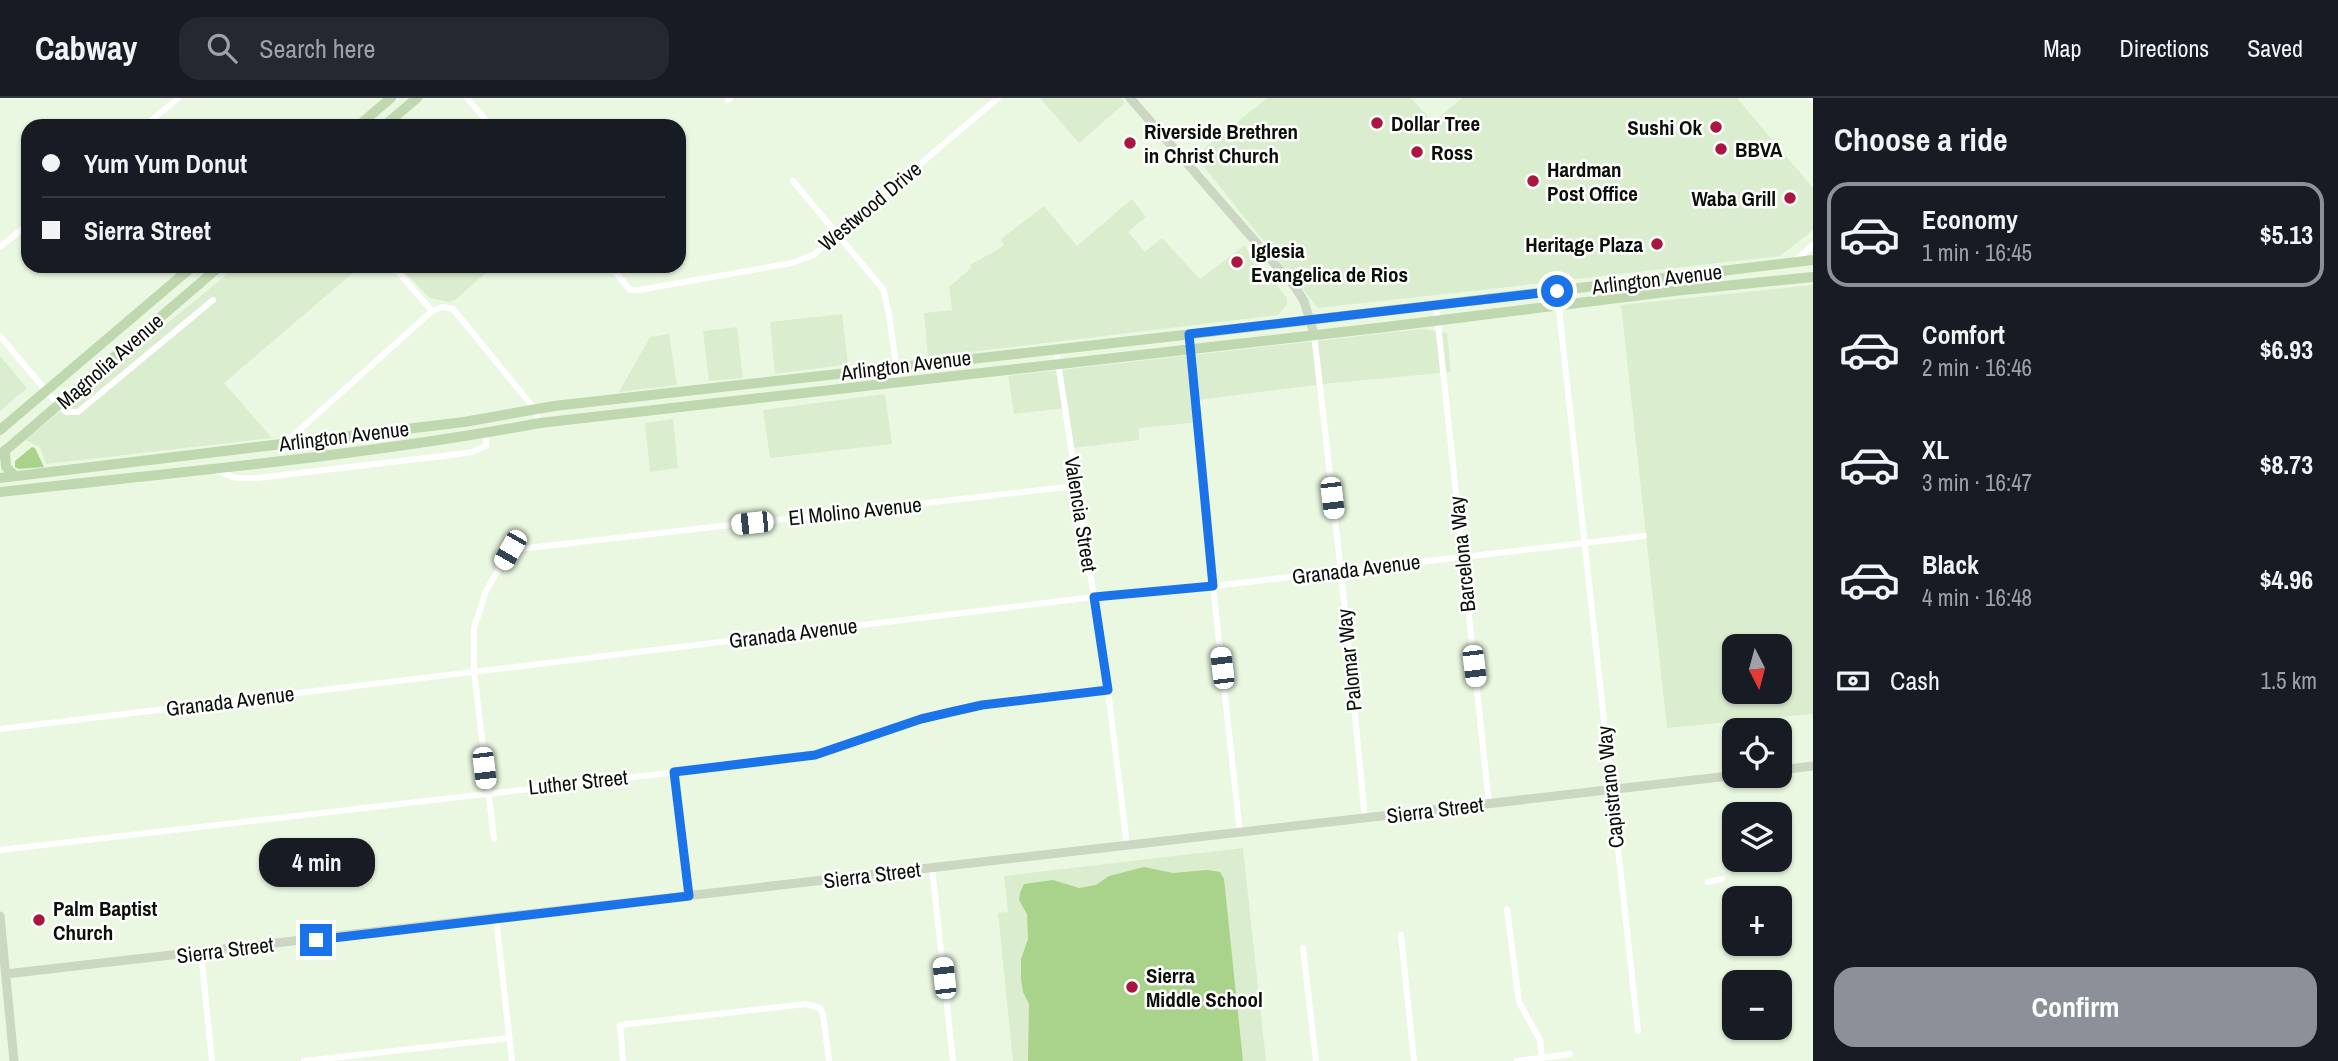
<!DOCTYPE html>
<html lang="en">
<head>
<meta charset="utf-8">
<style>
	:root { --surface:#171b24; --page:#242831; --text:#f1f3f6; --muted:#9ea1a6; --line:#363941; --accent:#8c9099 }
	body { margin:0; font-family:"Archivo Narrow",sans-serif; background:var(--page); color:var(--text); height:100vh; display:flex; flex-direction:column; font-size:26px; white-space:nowrap }
	* { box-sizing:border-box; margin:0 }
	p { font-size:23px; color:var(--muted) }
	.icon { flex:none; width:38px; height:38px; fill:none; stroke:currentColor; stroke-width:2; stroke-linecap:round; stroke-linejoin:round }
	.map { position:relative; flex:1; overflow:hidden }
	.sheet { display:flex; flex-direction:column; background:var(--surface); width:525px }
	.sheet>* { flex:none }
	.top-card { position:absolute; left:21px; top:21px; width:665px; height:154px; border-radius:21px; box-shadow:0 2px 5px #0004; display:grid; align-content:center; height:154px; padding:0 21px; background:var(--surface) }
	.needle { width:46px; rotate:174deg }
	.controls { position:absolute; left:1722px; top:536px; display:grid; gap:14px }
	.controls a { display:grid; place-items:center; width:70px; height:70px; border-radius:14px; background:var(--surface); box-shadow:0 2px 5px #0004; font-size:35px }
	.end { position:absolute; width:32px; height:32px; margin:-16px; border:9px solid #1a73e8; background:#fff; box-shadow:0 0 0 4px #fff }
	.from { border-radius:50% }
	.bubble { position:absolute; height:49px; border-radius:21px; background:var(--surface); box-shadow:0 2px 5px #0004; font-size:23px; font-weight:700; line-height:49px; text-align:center }
	.car { position:absolute; width:21px; height:42px; margin:-21px -10px; border-radius:9px; box-shadow:0 0 5px 2px #0007; background:linear-gradient(#fff 24%,#345 0 40%,#fff 0 76%,#345 0 86%,#fff 0) }
	.top-card b { display:flex; align-items:center; gap:24px; height:66px; font-size:26px }
	.top-card b+b { border-top:2px solid var(--line) }
	.top-card i { width:18px; height:18px; background:var(--text) }
	ul { padding:0; list-style:none }
	li { display:flex; align-items:center; gap:21px; height:105px; margin:0 14px 10px; padding:0 7px; border:4px solid transparent; border-radius:21px }
	li div { flex:1 }
	li b { display:block; font-size:26px }
	li em { font-style:normal; font-weight:700 }
	li.selected { border-color:var(--accent) }
	li>.icon { width:63px; height:63px; stroke-width:1.5 }
	h2 { padding:0 21px; font-size:32px; line-height:84px }
	.pay { display:flex; align-items:center; gap:18px; height:77px; padding:0 21px; font-size:26px }
	.pay p { margin-inline-start:auto }
	.cta { display:flex; gap:14px; margin-top:auto; padding:14px 21px }
	.cta a { flex:1; height:80px; border-radius:21px; background:var(--accent); color:#fff; font-size:28px; font-weight:700; line-height:80px; text-align:center }
	header { display:flex; align-items:center; gap:42px; box-sizing:border-box; height:98px; padding:0 35px; background:var(--surface); border-bottom:2px solid var(--line) }
	header strong { font-size:33px }
	nav { display:flex; gap:38px; margin-inline-start:auto; font-size:24px }
	.search { width:490px; height:63px; background:var(--page); display:flex; align-items:center; gap:18px; box-sizing:border-box; padding:0 24px; border-radius:21px; color:var(--muted); font-size:26px }
	main { display:flex; flex:1; min-height:0 }
	.map>svg:first-child { display:block }
	.built { fill:#dbedcf; fill-rule:evenodd }
	.green { fill:#a9d38a }
	.lines { fill:none; stroke-linecap:round; stroke-linejoin:round }
	.street { stroke:#fff; stroke-width:6 }
	.secondary { stroke:#cbd6c3; stroke-width:9 }
	.primary { stroke:#c0d8af; stroke-width:10 }
	.route { stroke:#1a73e8; stroke-width:9 }
	.poi-dot { fill:#ab1641; stroke:#fff; stroke-width:2.5 }
	.labels { text-anchor:middle; dominant-baseline:central; stroke-width:5; stroke-linejoin:round; paint-order:stroke }
	.poi-label { font-size:21px; font-weight:bold; fill:#0a0f07; stroke:#fff; text-anchor:start }
	.street-label { font-size:21px; fill:#0a0f07; stroke:#fff }
</style>
</head>
<body>
<header>
<strong>Cabway</strong>
<div class="search"><svg class="icon" aria-label="search" viewBox="0 0 24 24"><circle cx="10" cy="10" r="6"/><path d="M15 15l6 6"/></svg>Search here</div>
<nav><a>Map</a><a>Directions</a><a>Saved</a></nav>
</header>
<main>
<div class="map">
<svg width="1813" height="963" viewBox="0 0 1813 963">
	<rect width="100%" height="100%" fill="#eaf8e1"/>
	<g class="built">
		<polygon points="1040,0 1121,0 1125,5 1079,45"/>
		<polygon points="1267,0 1411,0 1433,24 1462,0 1737,0 1813,90 1813,132 1780,158 1558,183 1553,178 1552,184 1318,210 1195,58"/>
		<polygon points="1132,101 1146,119 1128,134 1145,154 1162,140 1200,181 1245,147 1248,154 1287,200 1287,207 1278,217 928,259 924,215 952,212 949,189 971,170 970,167 1004,148 1001,141 1044,108 1077,148"/>
		<polygon points="237,168 361,168 224,285 272,340 46,366 40,349 25,342"/>
		<polygon points="399,168 494,168 455,202 449,204 430,200"/>
		<path d="M1813 187V616L1667 630 1621 207ZM1734 548H1780V593H1734Z"/>
		<polygon points="842,216 848,266 775,276 770,224"/>
		<polygon points="737,229 743,280 709,283 703,233"/>
		<polygon points="1423,231 1447,235 1451,274 1323,286 1199,302 1201,324 1139,330 1139,342 1072,350 1065,310 1014,316 1008,278"/>
		<polygon points="669,236 677,287 619,294 650,239"/>
		<polygon points="0,258 27,290 0,313"/>
		<polygon points="885,296 892,346 770,360 763,312"/>
		<polygon points="673,321 678,370 650,374 645,325"/>
		<polygon points="1243,750 1266,963 1013,963 998,815 1008,814 1004,778"/>
	</g>
	<g class="green">
		<polygon points="32,349 35,350 44,369 19,371 15,369 15,363"/>
		<polygon points="1144,769 1173,775 1207,772 1220,774 1224,781 1243,963 1028,963 1029,906 1023,894 1021,881 1021,861 1028,841 1027,816 1019,802 1020,795 1024,786 1053,782 1079,790 1096,787 1109,778"/>
	</g>
	<g class="lines">
		<g class="street">
			<polyline points="467,0 491,28"/>
			<polyline points="1811,0 1813,2"/>
			<polyline points="728,2 730,0"/>
			<polyline points="145,28 178,0"/>
			<polyline points="793,83 883,191 889,216 898,283"/>
			<polyline points="0,149 28,126"/>
			<polyline points="1796,162 1813,147"/>
			<polyline points="393,168 432,213"/>
			<polyline points="610,168 630,192 639,192 792,165 813,157 998,0"/>
			<polyline points="1557,193 1638,933"/>
			<polyline points="1436,207 1489,706"/>
			<polyline points="1189,236 1213,488 1240,735"/>
			<polyline points="1314,236 1341,473 1365,720"/>
			<polyline points="0,238 58,307 66,314 78,314 213,202"/>
			<polyline points="1056,251 1108,592 1127,748"/>
			<polyline points="286,344 432,213 442,209 453,211 534,310 540,325"/>
			<polyline points="215,372 236,380 257,380 443,358 472,354 486,348 486,335"/>
			<polyline points="0,631 1094,499 1213,488 1644,438"/>
			<polyline points="674,674 689,798"/>
			<polyline points="494,741 474,573 474,530 486,493 510,452 1076,388"/>
			<path d="M0 752 815 658C860 645 902 625 948 614 1000 602 1055 599 1108 592"/>
			<polyline points="932,770 953,963"/>
			<polyline points="1708,784 1722,781"/>
			<polyline points="1507,811 1519,904 1540,942 1542,960"/>
			<polyline points="496,820 512,963"/>
			<polyline points="1401,837 1414,963"/>
			<polyline points="1303,850 1316,963"/>
			<polyline points="201,855 212,963"/>
			<polyline points="304,963 509,940"/>
			<polyline points="623,963 620,927 806,906 820,910 823,917 829,963"/>
			<polyline points="1517,963 1570,956"/>
		</g>
		<g class="secondary">
			<polyline points="1130,0 1295,189 1304,203 1314,236"/>
			<polyline points="1780,672 1813,668"/>
			<polyline points="0,818 14,963"/>
			<polyline points="6,876 1738,677"/>
		</g>
		<g class="primary">
			<polyline points="358,28 391,0"/>
			<polyline points="384,28 417,0"/>
			<polyline points="0,332 193,168"/>
			<polyline points="5,352 6,369 15,378"/>
			<polyline points="0,357 220,168"/>
			<polyline points="0,380 464,324 554,308 1175,238 1813,162"/>
			<path d="M0 394C179 374 362 358 540 325L1386 229 1674 193 1813 179"/>
		</g>
	</g>
	<g class="lines">
		<polyline class="route" points="316,842 689,798 674,674 815,657 921,621 951,614 982,607 1108,592 1094,499 1213,488 1189,236 1557,193"/>
	</g>
	<g class="poi-dot">
		<circle cx="1377" cy="25" r="7"/>
		<circle cx="1716" cy="29" r="7"/>
		<circle cx="1130" cy="45" r="7"/>
		<circle cx="1721" cy="51" r="7"/>
		<circle cx="1417" cy="54" r="7"/>
		<circle cx="1533" cy="83" r="7"/>
		<circle cx="1790" cy="100" r="7"/>
		<circle cx="1657" cy="146" r="7"/>
		<circle cx="1237" cy="164" r="7"/>
		<circle cx="39" cy="822" r="7"/>
		<circle cx="1132" cy="889" r="7"/>
	</g>
	<g class="labels">
		<g class="poi-label">
			<text x="1391" y="25">Dollar Tree</text>
			<text x="1702" y="29" text-anchor="end">Sushi Ok</text>
			<text x="1144" y="33">Riverside Brethren<tspan x="1144" dy="24">in Christ Church</tspan></text>
			<text x="1735" y="51">BBVA</text>
			<text x="1431" y="54">Ross</text>
			<text x="1547" y="71">Hardman<tspan x="1547" dy="24">Post Office</tspan></text>
			<text x="1776" y="100" text-anchor="end">Waba Grill</text>
			<text x="1643" y="146" text-anchor="end">Heritage Plaza</text>
			<text x="1251" y="152">Iglesia<tspan x="1251" dy="24">Evangelica de Rios</tspan></text>
			<text x="53" y="810">Palm Baptist<tspan x="53" dy="24">Church</tspan></text>
			<text x="1146" y="877">Sierra<tspan x="1146" dy="24">Middle School</tspan></text>
		</g>
		<g class="street-label">
			<text transform="translate(870 108) rotate(-40)">Westwood Drive</text>
			<text transform="translate(1657 181) rotate(-7)">Arlington Avenue</text>
			<text transform="translate(110 263) rotate(-41)">Magnolia Avenue</text>
			<text transform="translate(906 267) rotate(-7)">Arlington Avenue</text>
			<text transform="translate(344 338) rotate(-7)">Arlington Avenue</text>
			<text transform="translate(855 413) rotate(-6)">El Molino Avenue</text>
			<text transform="translate(1081 416) rotate(81)">Valencia Street</text>
			<text transform="translate(1462 456) rotate(-96)">Barcelona Way</text>
			<text transform="translate(1356 471) rotate(-7)">Granada Avenue</text>
			<text transform="translate(793 535) rotate(-7)">Granada Avenue</text>
			<text transform="translate(1349 562) rotate(-96)">Palomar Way</text>
			<text transform="translate(230 603) rotate(-7)">Granada Avenue</text>
			<text transform="translate(578 684) rotate(-6)">Luther Street</text>
			<text transform="translate(1610 689) rotate(-96)">Capistrano Way</text>
			<text transform="translate(1435 712) rotate(-7)">Sierra Street</text>
			<text transform="translate(872 777) rotate(-7)">Sierra Street</text>
			<text transform="translate(225 852) rotate(-7)">Sierra Street</text>
		</g>
	</g>
</svg>
<div class="controls">
<a><svg class="needle" viewBox="-14 -14 28 28"><path d="M0-13l5 13h-10z" fill="#e53935"/><path d="M0 13l5-13h-10z" fill="#9ea1a6"/></svg></a>
<a><svg class="icon" aria-label="locate" viewBox="0 0 24 24"><circle cx="12" cy="12" r="6"/><path d="M12 2v4M12 18v4M2 12h4M18 12h4"/></svg></a>
<a><svg class="icon" aria-label="layers" viewBox="0 0 24 24"><path d="M12 4l9 5-9 5-9-5zM3 14l9 5 9-5"/></svg></a>
<a>+</a>
<a>−</a>
</div>
<i class="end from" style="left:1557px;top:193px"></i>
<i class="end" style="left:316px;top:842px"></i>
<div class="bubble" style="left:259px;top:740px;width:116px">4 min</div>
<i class="car" style="left:1332px;top:400px;rotate:173deg"></i>
<i class="car" style="left:752px;top:425px;rotate:264deg"></i>
<i class="car" style="left:510px;top:452px;rotate:210deg"></i>
<i class="car" style="left:1474px;top:568px;rotate:173deg"></i>
<i class="car" style="left:1222px;top:570px;rotate:353deg"></i>
<i class="car" style="left:484px;top:670px;rotate:173deg"></i>
<i class="car" style="left:944px;top:880px;rotate:354deg"></i>
<div class="top-card">
<b><i class="from"></i>Yum Yum Donut</b>
<b><i></i>Sierra Street</b>
</div>
</div>
<section class="sheet">
<h2>Choose a ride</h2>
<ul>
<li class="selected"><svg class="icon" aria-label="car" viewBox="0 0 24 24"><path d="M5 17H2v-5l4-1 3-4h7l3 4 3 1v5h-3M9 17h6M6 11h13"/><circle cx="7" cy="17" r="2"/><circle cx="17" cy="17" r="2"/></svg><div><b>Economy</b><p>1 min · 16:45</p></div><em>$5.13</em></li>
<li><svg class="icon" aria-label="car" viewBox="0 0 24 24"><path d="M5 17H2v-5l4-1 3-4h7l3 4 3 1v5h-3M9 17h6M6 11h13"/><circle cx="7" cy="17" r="2"/><circle cx="17" cy="17" r="2"/></svg><div><b>Comfort</b><p>2 min · 16:46</p></div><em>$6.93</em></li>
<li><svg class="icon" aria-label="car" viewBox="0 0 24 24"><path d="M5 17H2v-5l4-1 3-4h7l3 4 3 1v5h-3M9 17h6M6 11h13"/><circle cx="7" cy="17" r="2"/><circle cx="17" cy="17" r="2"/></svg><div><b>XL</b><p>3 min · 16:47</p></div><em>$8.73</em></li>
<li><svg class="icon" aria-label="car" viewBox="0 0 24 24"><path d="M5 17H2v-5l4-1 3-4h7l3 4 3 1v5h-3M9 17h6M6 11h13"/><circle cx="7" cy="17" r="2"/><circle cx="17" cy="17" r="2"/></svg><div><b>Black</b><p>4 min · 16:48</p></div><em>$4.96</em></li>
</ul>
<div class="pay"><svg class="icon" aria-label="cash" viewBox="0 0 24 24"><path d="M3 7h18v10H3z"/><circle cx="12" cy="12" r="2"/></svg>Cash<p>1.5 km</p></div>
<div class="cta"><a>Confirm</a></div>
</section>
</main>
</body>
</html>
